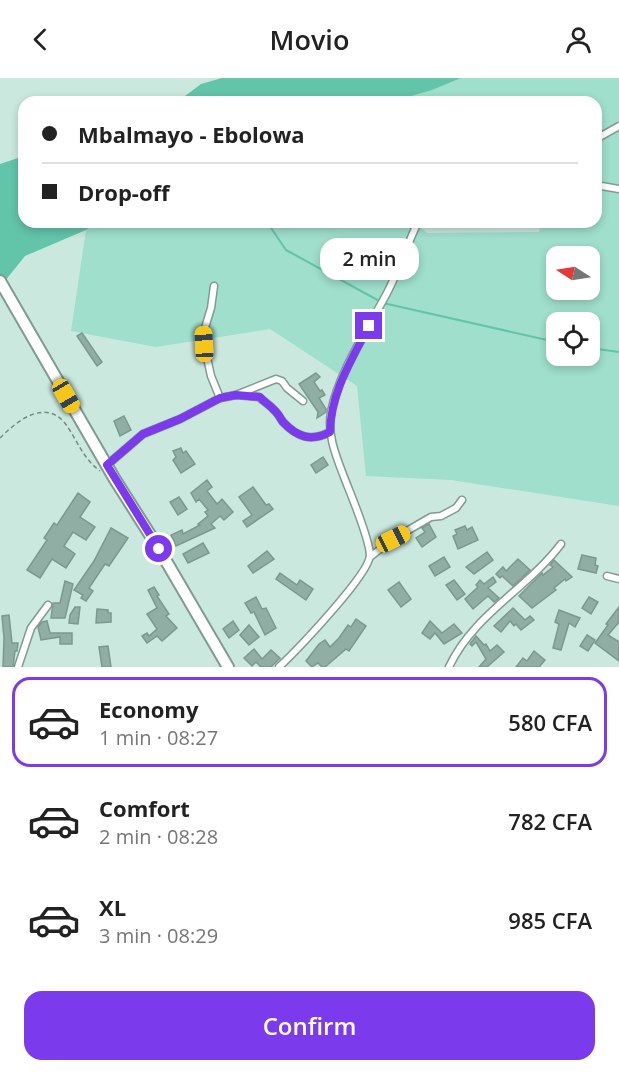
<!DOCTYPE html>
<html lang="en">
<head>
<meta charset="utf-8">
<style>
	:root { --surface:#fff; --page:#f6f6f6; --text:#222; --muted:#767676; --line:#e0e0e0; --accent:#7c3aed }
	body { margin:0; font-family:"Open Sans",sans-serif; background:var(--page); color:var(--text); height:100vh; display:flex; flex-direction:column; font-size:22px; white-space:nowrap }
	* { box-sizing:border-box; margin:0 }
	p { font-size:20px; color:var(--muted) }
	.icon { flex:none; width:33px; height:33px; fill:none; stroke:currentColor; stroke-width:2; stroke-linecap:round; stroke-linejoin:round }
	.map { position:relative; height:589px; overflow:hidden }
	.details { display:flex; flex-direction:column; background:var(--surface); flex:1 }
	.details>* { flex:none }
	.top-card { position:absolute; left:18px; top:18px; width:584px; height:132px; border-radius:18px; box-shadow:0 3px 9px #0003; display:grid; align-content:center; height:132px; padding:0 24px; background:var(--surface) }
	.needle { width:39px; rotate:282deg }
	.controls { position:absolute; left:546px; top:168px; display:grid; gap:12px }
	.controls a { display:grid; place-items:center; width:54px; height:54px; border-radius:12px; background:var(--surface); box-shadow:0 3px 9px #0003; font-size:30px }
	.end { position:absolute; width:27px; height:27px; margin:-14px; border:8px solid #7c3aed; background:#fff; box-shadow:0 0 0 3px #fff }
	.from { border-radius:50% }
	.bubble { position:absolute; height:42px; border-radius:18px; background:var(--surface); box-shadow:0 3px 9px #0003; font-size:20px; font-weight:600; line-height:42px; text-align:center }
	.car { position:absolute; width:18px; height:36px; margin:-18px -9px; border-radius:8px; box-shadow:0 0 4px 2px #0007; background:linear-gradient(#f5c518 24%,#345 0 40%,#f5c518 0 76%,#345 0 86%,#f5c518 0) }
	.top-card b { display:flex; align-items:center; gap:21px; height:57px; font-size:22px }
	.top-card b+b { border-top:2px solid var(--line) }
	.top-card i { width:15px; height:15px; background:var(--text) }
	ul { padding:10px 0 0; list-style:none }
	li { display:flex; align-items:center; gap:18px; height:90px; margin:0 12px 9px; padding:0 12px; border:3px solid transparent; border-radius:18px }
	li div { flex:1 }
	li b { display:block; font-size:22px }
	li em { font-style:normal; font-weight:600 }
	li.current { border-color:var(--accent) }
	li>.icon { width:54px; height:54px; stroke-width:1.5 }
	.primary-button { display:flex; gap:12px; margin-top:auto; padding:12px 24px }
	.primary-button a { flex:1; height:69px; border-radius:18px; background:var(--accent); color:#fff; font-size:24px; font-weight:600; line-height:69px; text-align:center }
	header { display:flex; justify-content:space-between; align-items:center; height:78px; padding:0 24px; background:var(--surface); font-size:27px; font-weight:600 }
	.map>svg:first-child { display:block }
	.green { fill:#9fdfcb; fill-rule:evenodd }
	.water { fill:#62c4a9 }
	.lines { fill:none; stroke-linecap:round; stroke-linejoin:round }
	.stream { stroke:#62c4a9; stroke-width:2 }
	.building { fill:#91aea4; stroke:#7c988f; stroke-width:1.5 }
	.minor-casing { stroke:#7f9b92; stroke-width:9 }
	.trunk-casing { stroke:#7f9b92; stroke-width:14 }
	.path { stroke:#768b84; stroke-width:1.5; stroke-dasharray:4.5 3; stroke-linecap:butt }
	.minor { stroke:#fff; stroke-width:6 }
	.trunk { stroke:#fff; stroke-width:10 }
	.route { stroke:#7c3aed; stroke-width:8 }
</style>
</head>
<body>
<header><svg class="icon" aria-label="back" viewBox="0 0 24 24"><path d="M15 5l-7 7 7 7"/></svg>Movio<svg class="icon" aria-label="person" viewBox="0 0 24 24"><circle cx="12" cy="8" r="4"/><path d="M4 21q1-7 8-7t8 7"/></svg></header>
<div class="map">
<svg width="619" height="589" viewBox="0 0 619 589">
	<rect width="100%" height="100%" fill="#cae8de"/>
	<path class="green" d="M461 0H619V428L451 402 366 398 357 308 270 251 156 269 71 253 86 152 96 144H415L427 155 539 154 541 144H596V24H391L431 12ZM556 178H590V212H556ZM556 244H590V278H556Z"/>
	<g class="water">
		<polygon points="222,0 461,0 432,12 391,24 177,24 201,6"/>
		<polygon points="24,78 24,144 96,144 86,152 25,178 0,209 0,86"/>
	</g>
	<g class="lines">
		<g class="stream">
			<polyline points="267,144 286,172 383,225 556,264"/>
			<polyline points="590,270 619,274"/>
		</g>
	</g>
	<g class="building">
		<polygon points="82,255 102,284 97,288 77,258"/>
		<polygon points="316,295 320,299 314,304 320,313 322,312 325,317 319,320 326,331 326,334 317,340 318,334 299,306"/>
		<polygon points="124,338 131,352 120,358 114,343"/>
		<polygon points="181,370 183,375 186,373 195,386 181,395 173,382 176,379 173,373"/>
		<polygon points="323,379 328,387 316,395 311,387"/>
		<polygon points="207,402 212,409 207,413 217,426 222,421 233,434 224,442 220,438 211,446 215,450 176,468 171,457 182,452 183,456 200,447 198,446 208,438 205,434 208,432 199,421 196,424 191,415"/>
		<polygon points="253,409 266,427 269,426 273,431 247,449 243,443 252,437 239,419"/>
		<polygon points="78,415 90,424 80,439 95,449 86,462 73,454 64,468 75,476 66,490 52,481 40,500 27,492 47,462 44,460 54,445 57,447"/>
		<polygon points="179,419 187,431 178,437 170,424"/>
		<polygon points="429,446 436,459 422,469 416,460 425,454 422,450"/>
		<polygon points="465,448 467,452 472,449 478,462 458,471 453,458 457,456 455,452"/>
		<polygon points="111,450 128,460 109,488 105,486 89,510 93,513 86,523 81,520 83,517 74,512 94,483"/>
		<polygon points="203,465 209,475 188,485 183,476"/>
		<polygon points="267,473 274,481 253,495 248,488"/>
		<polygon points="487,474 493,482 474,496 466,489"/>
		<polygon points="582,477 596,480 595,487 598,488 596,495 578,491"/>
		<polygon points="444,479 450,489 435,498 429,488"/>
		<polygon points="518,481 530,492 513,508 502,498 500,500 496,496 503,489 506,493"/>
		<polygon points="554,482 572,499 566,503 565,501 554,510 556,512 532,530 519,518 542,495 543,497 553,489 550,487"/>
		<polygon points="280,495 297,507 300,502 313,511 306,522 276,501"/>
		<polygon points="493,499 496,504 488,510 499,520 494,524 488,518 473,531 465,521 478,509 476,507 480,502 484,506"/>
		<polygon points="454,502 465,516 457,522 446,507"/>
		<polygon points="65,503 73,506 65,540 51,540 53,525 60,525"/>
		<polygon points="399,504 411,521 401,529 388,512"/>
		<polygon points="154,509 159,517 157,518 169,536 166,538 177,550 162,563 157,558 147,565 142,558 147,555 149,558 157,551 147,536 157,530 148,512"/>
		<polygon points="256,519 262,531 266,530 276,550 265,557 254,534 251,535 245,525"/>
		<polygon points="589,519 598,524 591,536 582,530"/>
		<polygon points="75,529 80,529 78,546 69,545 70,537"/>
		<polygon points="619,529 619,544 608,557 619,564 619,583 595,565 608,547 606,546"/>
		<polygon points="513,530 525,542 530,538 534,542 521,552 516,546 514,548 510,543 501,554 494,548"/>
		<polygon points="97,531 108,532 108,535 111,535 111,544 96,545"/>
		<polygon points="559,532 580,540 575,549 569,545 561,572 553,570 559,546 555,544"/>
		<polygon points="9,537 12,565 18,565 17,573 15,573 13,589 3,589 4,560 2,538"/>
		<polygon points="356,541 366,548 349,573 346,571 325,589 322,589 318,585 312,589 306,583 319,566 325,562 330,569 339,560 348,547 351,549"/>
		<polygon points="47,543 50,555 72,555 72,566 60,566 60,559 41,562 38,549 42,544"/>
		<polygon points="233,543 239,552 229,560 223,551"/>
		<polygon points="430,543 442,555 454,546 462,555 444,566 435,555 430,561 422,555"/>
		<polygon points="249,547 259,559 249,567 240,557"/>
		<polygon points="587,557 595,562 588,573 580,568"/>
		<polygon points="476,558 484,567 486,566 490,573 497,567 504,574 487,589 479,589 486,581 476,564 472,568 470,566"/>
		<polygon points="108,568 111,589 102,589 99,569"/>
		<polygon points="254,571 262,581 271,572 280,580 271,589 261,589 256,584 252,588 244,580"/>
		<polygon points="534,573 545,582 539,589 516,589 523,580 527,583"/>
	</g>
	<g class="lines">
		<g class="minor-casing">
			<g id="minor">
				<polyline points="596,61 619,48"/>
				<polyline points="596,107 619,111"/>
				<polyline points="214,208 211,230 204,253 204,266 211,298 220,320"/>
				<polyline points="236,317 276,301 282,303 287,310 303,323"/>
				<path d="M107 387 143 356 180 341 220 320 236 317 259 319C264 324 270 327 274 332 278 335 280 340 283 344 297 359 311 364 330 354"/>
				<polyline points="370,479 393,461 431,439 441,438 456,430 462,422"/>
				<polyline points="607,498 619,501"/>
				<polyline points="18,589 31,550 48,527"/>
				<path d="M279 589C296 573 370 496 370 477 369 459 351 417 344 399 336 378 327 357 331 334 339 293 368 251 387 215 399 192 407 167 418 144"/>
				<path d="M449 589C473 537 528 510 561 466"/>
			</g>
		</g>
		<g class="trunk-casing">
			<polyline id="trunk" points="0,203 114,400 159,471 228,589"/>
		</g>
		<g class="path">
			<polyline points="373,144 386,146 387,144"/>
			<path d="M0 360C16 344 43 321 64 344 76 359 82 380 100 393"/>
		</g>
		<use href="#minor" class="minor"/>
		<use href="#trunk" class="trunk"/>
	</g>
	<g class="lines">
		<path class="route" d="M159 471 107 387 143 356 180 341 220 320 236 317 260 319C264 324 270 327 274 332 278 335 280 340 283 344 297 359 311 364 330 354 331 314 351 283 369 248"/>
	</g>
</svg>
<div class="controls">
<a><svg class="needle" viewBox="-14 -14 28 28"><path d="M0-13l5 13h-10z" fill="#e53935"/><path d="M0 13l5-13h-10z" fill="#767676"/></svg></a>
<a><svg class="icon" aria-label="locate" viewBox="0 0 24 24"><circle cx="12" cy="12" r="6"/><path d="M12 2v4M12 18v4M2 12h4M18 12h4"/></svg></a>
</div>
<i class="end from" style="left:159px;top:471px"></i>
<i class="end" style="left:369px;top:248px"></i>
<div class="bubble" style="left:320px;top:160px;width:99px">2 min</div>
<i class="car" style="left:204px;top:266px;rotate:357deg"></i>
<i class="car" style="left:66px;top:318px;rotate:150deg"></i>
<i class="car" style="left:393px;top:461px;rotate:63deg"></i>
<div class="top-card">
<b><i class="from"></i>Mbalmayo - Ebolowa</b>
<b><i></i>Drop-off</b>
</div>
</div>
<section class="details">
<ul>
<li class="current"><svg class="icon" aria-label="car" viewBox="0 0 24 24"><path d="M5 17H2v-5l4-1 3-4h7l3 4 3 1v5h-3M9 17h6M6 11h13"/><circle cx="7" cy="17" r="2"/><circle cx="17" cy="17" r="2"/></svg><div><b>Economy</b><p>1 min · 08:27</p></div><em>580 CFA</em></li>
<li><svg class="icon" aria-label="car" viewBox="0 0 24 24"><path d="M5 17H2v-5l4-1 3-4h7l3 4 3 1v5h-3M9 17h6M6 11h13"/><circle cx="7" cy="17" r="2"/><circle cx="17" cy="17" r="2"/></svg><div><b>Comfort</b><p>2 min · 08:28</p></div><em>782 CFA</em></li>
<li><svg class="icon" aria-label="car" viewBox="0 0 24 24"><path d="M5 17H2v-5l4-1 3-4h7l3 4 3 1v5h-3M9 17h6M6 11h13"/><circle cx="7" cy="17" r="2"/><circle cx="17" cy="17" r="2"/></svg><div><b>XL</b><p>3 min · 08:29</p></div><em>985 CFA</em></li>
</ul>
<div class="primary-button"><a>Confirm</a></div>
</section>
</body>
</html>
